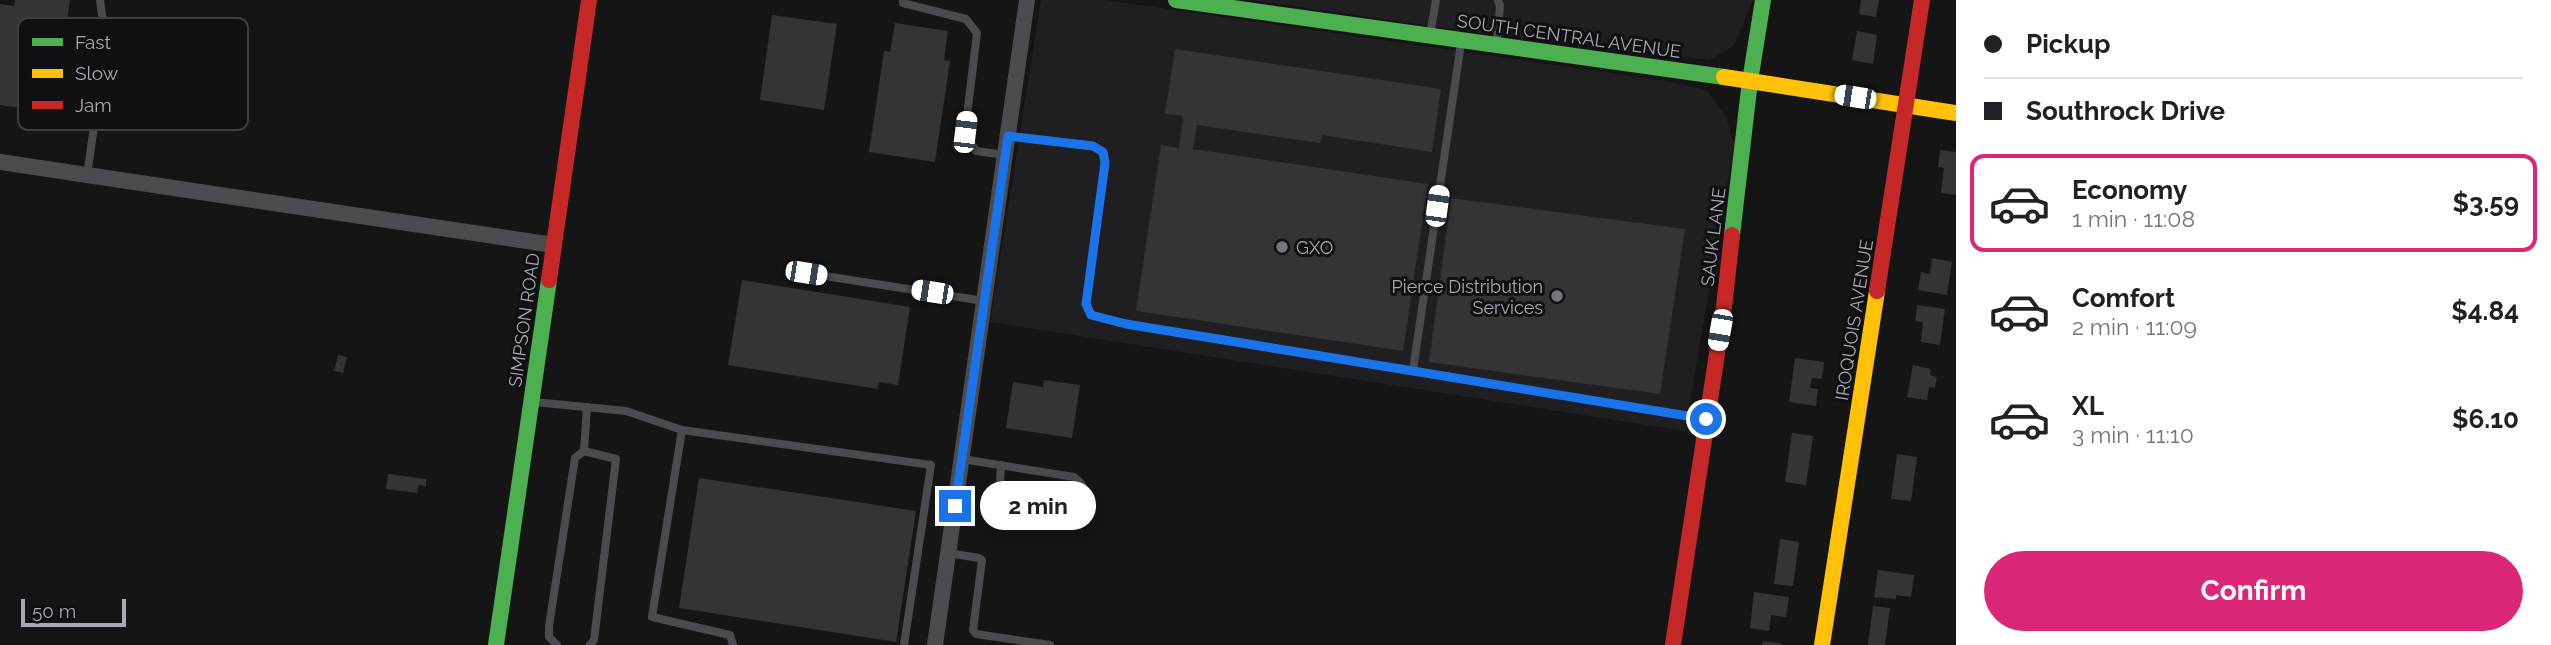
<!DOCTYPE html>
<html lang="en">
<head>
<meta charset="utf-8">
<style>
	:root { --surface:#fff; --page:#f6f6f6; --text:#202124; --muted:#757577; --line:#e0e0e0; --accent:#db2777 }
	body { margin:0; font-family:Raleway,sans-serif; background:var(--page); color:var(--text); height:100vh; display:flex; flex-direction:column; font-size:26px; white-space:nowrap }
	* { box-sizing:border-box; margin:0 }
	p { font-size:23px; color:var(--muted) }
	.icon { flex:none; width:38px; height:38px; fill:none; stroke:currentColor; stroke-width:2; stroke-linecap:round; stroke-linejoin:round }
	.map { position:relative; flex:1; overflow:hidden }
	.panel { display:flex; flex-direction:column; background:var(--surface); width:595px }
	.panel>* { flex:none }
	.hud { display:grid; align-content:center; height:154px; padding:0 28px; background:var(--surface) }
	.scale { position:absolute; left:21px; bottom:18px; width:105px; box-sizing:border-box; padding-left:7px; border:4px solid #a7a9b5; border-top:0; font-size:19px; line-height:24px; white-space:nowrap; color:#a7a9b5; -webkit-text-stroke:5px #100f11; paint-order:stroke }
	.end { position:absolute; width:32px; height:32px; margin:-16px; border:9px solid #1a73e8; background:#fff; box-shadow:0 0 0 4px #fff }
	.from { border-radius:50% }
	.bubble { position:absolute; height:49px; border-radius:24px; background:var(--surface); box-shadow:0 4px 18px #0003; font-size:23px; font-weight:700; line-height:49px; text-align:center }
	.car { position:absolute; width:21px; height:42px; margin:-21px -10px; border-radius:9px; box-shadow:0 0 5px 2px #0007; background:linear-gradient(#fff 24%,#345 0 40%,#fff 0 76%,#345 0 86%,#fff 0) }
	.hud b { display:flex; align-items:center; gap:24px; height:66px; font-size:26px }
	.hud b+b { border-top:2px solid var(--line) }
	.hud i { width:18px; height:18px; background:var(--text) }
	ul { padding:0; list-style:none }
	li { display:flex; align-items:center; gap:21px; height:98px; margin:0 14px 10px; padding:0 14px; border:4px solid transparent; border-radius:14px }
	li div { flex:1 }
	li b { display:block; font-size:26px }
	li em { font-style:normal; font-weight:700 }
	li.on { border-color:var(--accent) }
	li>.icon { width:63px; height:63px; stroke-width:1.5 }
	.button { display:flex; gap:14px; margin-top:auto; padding:14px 28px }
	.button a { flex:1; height:80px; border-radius:42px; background:var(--accent); color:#fff; font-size:28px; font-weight:700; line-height:80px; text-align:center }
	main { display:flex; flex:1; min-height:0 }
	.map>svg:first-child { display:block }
	.built { fill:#1f1f21 }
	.building { fill:#343436 }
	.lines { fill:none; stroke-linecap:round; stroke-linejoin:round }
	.lane { stroke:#4a4b4e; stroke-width:8 }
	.street { stroke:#4a4b4e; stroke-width:16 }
	.fast { stroke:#4caf50; stroke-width:16 }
	.slow { stroke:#ffc107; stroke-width:16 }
	.jam { stroke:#c62828; stroke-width:16 }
	.route { stroke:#1a73e8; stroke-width:9 }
	.poi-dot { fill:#74757d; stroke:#100f11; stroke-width:2.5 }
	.labels { text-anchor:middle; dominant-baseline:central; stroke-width:6; stroke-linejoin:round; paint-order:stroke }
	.street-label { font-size:18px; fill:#a7a9b5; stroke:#100f11 }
	.poi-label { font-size:18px; fill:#a7a9b5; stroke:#100f11; text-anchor:start }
	.key { fill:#100f11; stroke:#3d3d42; stroke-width:2 }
	.key-label { font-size:19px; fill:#a7a9b5 }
</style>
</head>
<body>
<main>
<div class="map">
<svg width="1956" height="645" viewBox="0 0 1956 645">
	<rect width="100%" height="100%" fill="#151515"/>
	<g class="built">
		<polygon points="1041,0 1105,0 1666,81 1707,90 1726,117 1734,144 1685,431 990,322"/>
		<polygon points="1252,0 1753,0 1734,46 1709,60 1474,32"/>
	</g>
	<g class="building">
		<polygon points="15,0 70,0 64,42 81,45 79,54 89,55 86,78 76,76 74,89 57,87 54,113 0,105 0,4 14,6"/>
		<polygon points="1861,0 1879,0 1876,17 1859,14"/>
		<polygon points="772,15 837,24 824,110 760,100"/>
		<polygon points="895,23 948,31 944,60 950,61 935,162 869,152 884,51 890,52"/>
		<polygon points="1857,31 1877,35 1873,64 1852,60"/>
		<polygon points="1175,49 1441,89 1432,152 1322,135 1320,143 1197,125 1193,149 1428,184 1403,351 1136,311 1161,145 1179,148 1183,116 1165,114"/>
		<polygon points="1940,150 1956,152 1956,195 1941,193 1944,168 1938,167"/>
		<polygon points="1451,198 1685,229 1660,394 1429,362"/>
		<polygon points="1932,258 1952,262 1947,295 1918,290 1921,272 1930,274"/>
		<polygon points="742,280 910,307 898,385 879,382 878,389 728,365"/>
		<polygon points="1917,305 1945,309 1940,345 1921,342 1923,322 1915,321"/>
		<polygon points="338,355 347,357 343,373 334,371"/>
		<polygon points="1795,358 1824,362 1822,379 1812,378 1810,388 1818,389 1816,406 1789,402"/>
		<polygon points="1913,365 1931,369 1930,375 1937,377 1935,388 1929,387 1927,400 1907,397"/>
		<polygon points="1044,380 1080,385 1072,438 1006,428 1013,382 1043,387"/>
		<polygon points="1792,433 1813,436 1806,485 1785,482"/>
		<polygon points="1897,454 1917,457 1911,501 1891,499"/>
		<polygon points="388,474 426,479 426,486 418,485 417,493 386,489"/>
		<polygon points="699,478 916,511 896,642 679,608"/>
		<polygon points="1780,539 1799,542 1793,586 1774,584"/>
		<polygon points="1878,570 1914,575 1911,597 1896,595 1896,599 1874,597"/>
		<polygon points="1754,592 1789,597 1786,617 1771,615 1769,631 1750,628"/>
		<polygon points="1873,606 1890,608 1885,645 1868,645"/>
		<polygon points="1763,641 1781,643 1781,645 1762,645"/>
	</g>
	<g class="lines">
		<g class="lane">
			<polyline points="903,0 903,3 966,19 977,33 965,132 976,151 1005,155"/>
			<polyline points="1430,35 1436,0"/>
			<polyline points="1497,42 1500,6 1498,0"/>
			<polyline points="1008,136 1092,146 1103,152 1105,163 1086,304 1091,315 1126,324 1705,419"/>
			<polyline points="87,175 106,44 100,0"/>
			<polyline points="806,273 984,301"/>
			<polyline points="1413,370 1461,43"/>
			<polyline points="534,402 626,411 682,430 931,465 904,645"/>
			<polyline points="682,430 652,617 730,635 733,645"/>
			<polyline points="584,451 616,459 594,640 590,645"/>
			<path d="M962 459 1074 477C1087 486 1084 493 1082 507 1064 518 1024 507 1003 504L999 501 1001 465"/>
			<polyline points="948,553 979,558 982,560 973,630 976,634 1050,645"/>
			<polyline points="557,645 549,637 549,626 575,458 584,451 587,407"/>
		</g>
		<g class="street">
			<polyline points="0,162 554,245"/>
			<polyline points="935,645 1027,0"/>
		</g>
		<g class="fast">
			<polyline points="1176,0 1724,77"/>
			<polyline points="1732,235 1750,81 1763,0"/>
			<polyline points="496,645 549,280"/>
		</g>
		<g class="slow">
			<polyline points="1724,77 1956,113"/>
			<polyline points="1822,645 1877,291"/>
		</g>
		<g class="jam">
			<polyline points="549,280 589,0"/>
			<polyline points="1877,291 1922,0"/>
			<polyline points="1673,645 1724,307 1732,235"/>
		</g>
	</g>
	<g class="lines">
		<polyline class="route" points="955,506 1008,136 1093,146 1103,152 1105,163 1086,304 1091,315 1126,324 1706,419"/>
	</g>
	<g class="poi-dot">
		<circle cx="1282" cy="247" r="7"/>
		<circle cx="1557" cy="296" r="7"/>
	</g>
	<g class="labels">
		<g class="street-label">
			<text transform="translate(1569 36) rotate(8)">SOUTH CENTRAL AVENUE</text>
			<text transform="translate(1713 237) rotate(-83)">SAUK LANE</text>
			<text transform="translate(524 320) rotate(-82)">SIMPSON ROAD</text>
			<text transform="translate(1854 320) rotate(-81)">IROQUOIS AVENUE</text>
		</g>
		<g class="poi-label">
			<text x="1296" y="247">GXO</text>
			<text x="1543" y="286" text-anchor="end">Pierce Distribution<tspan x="1543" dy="21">Services</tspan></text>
		</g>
	</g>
	<rect x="18" y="18" width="230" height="112" rx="10" class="key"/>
	<rect x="32" y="38" width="31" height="8" fill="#4caf50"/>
	<rect x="32" y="69" width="31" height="9" fill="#ffc107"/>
	<rect x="32" y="101" width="31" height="8" fill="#c62828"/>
	<g class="key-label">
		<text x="75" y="49">Fast</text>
		<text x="75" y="80">Slow</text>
		<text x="75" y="112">Jam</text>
	</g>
</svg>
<div class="scale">50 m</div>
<i class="end from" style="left:1706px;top:419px"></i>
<i class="end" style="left:955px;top:506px"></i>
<div class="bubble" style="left:980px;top:481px;width:116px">2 min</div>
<i class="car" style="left:1855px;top:97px;rotate:279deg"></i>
<i class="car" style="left:965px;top:132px;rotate:7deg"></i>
<i class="car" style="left:1437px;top:206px;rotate:8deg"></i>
<i class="car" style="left:806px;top:273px;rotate:99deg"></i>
<i class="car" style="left:932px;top:292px;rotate:279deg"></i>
<i class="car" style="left:1720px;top:330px;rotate:190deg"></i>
</div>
<section class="panel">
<div class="hud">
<b><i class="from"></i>Pickup</b>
<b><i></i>Southrock Drive</b>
</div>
<ul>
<li class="on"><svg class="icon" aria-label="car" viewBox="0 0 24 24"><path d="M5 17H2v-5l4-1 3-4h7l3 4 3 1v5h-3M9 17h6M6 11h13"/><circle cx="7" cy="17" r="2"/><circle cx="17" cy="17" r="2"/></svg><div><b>Economy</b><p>1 min · 11:08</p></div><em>$3.59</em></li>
<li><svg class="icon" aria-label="car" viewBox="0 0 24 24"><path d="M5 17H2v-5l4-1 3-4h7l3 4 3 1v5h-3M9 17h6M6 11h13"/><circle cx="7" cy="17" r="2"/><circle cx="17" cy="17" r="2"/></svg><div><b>Comfort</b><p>2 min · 11:09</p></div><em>$4.84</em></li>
<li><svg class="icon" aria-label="car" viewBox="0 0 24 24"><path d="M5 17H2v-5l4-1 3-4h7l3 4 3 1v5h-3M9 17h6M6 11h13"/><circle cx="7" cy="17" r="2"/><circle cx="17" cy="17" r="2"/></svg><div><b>XL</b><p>3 min · 11:10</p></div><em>$6.10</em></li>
</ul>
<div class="button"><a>Confirm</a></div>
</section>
</main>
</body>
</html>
